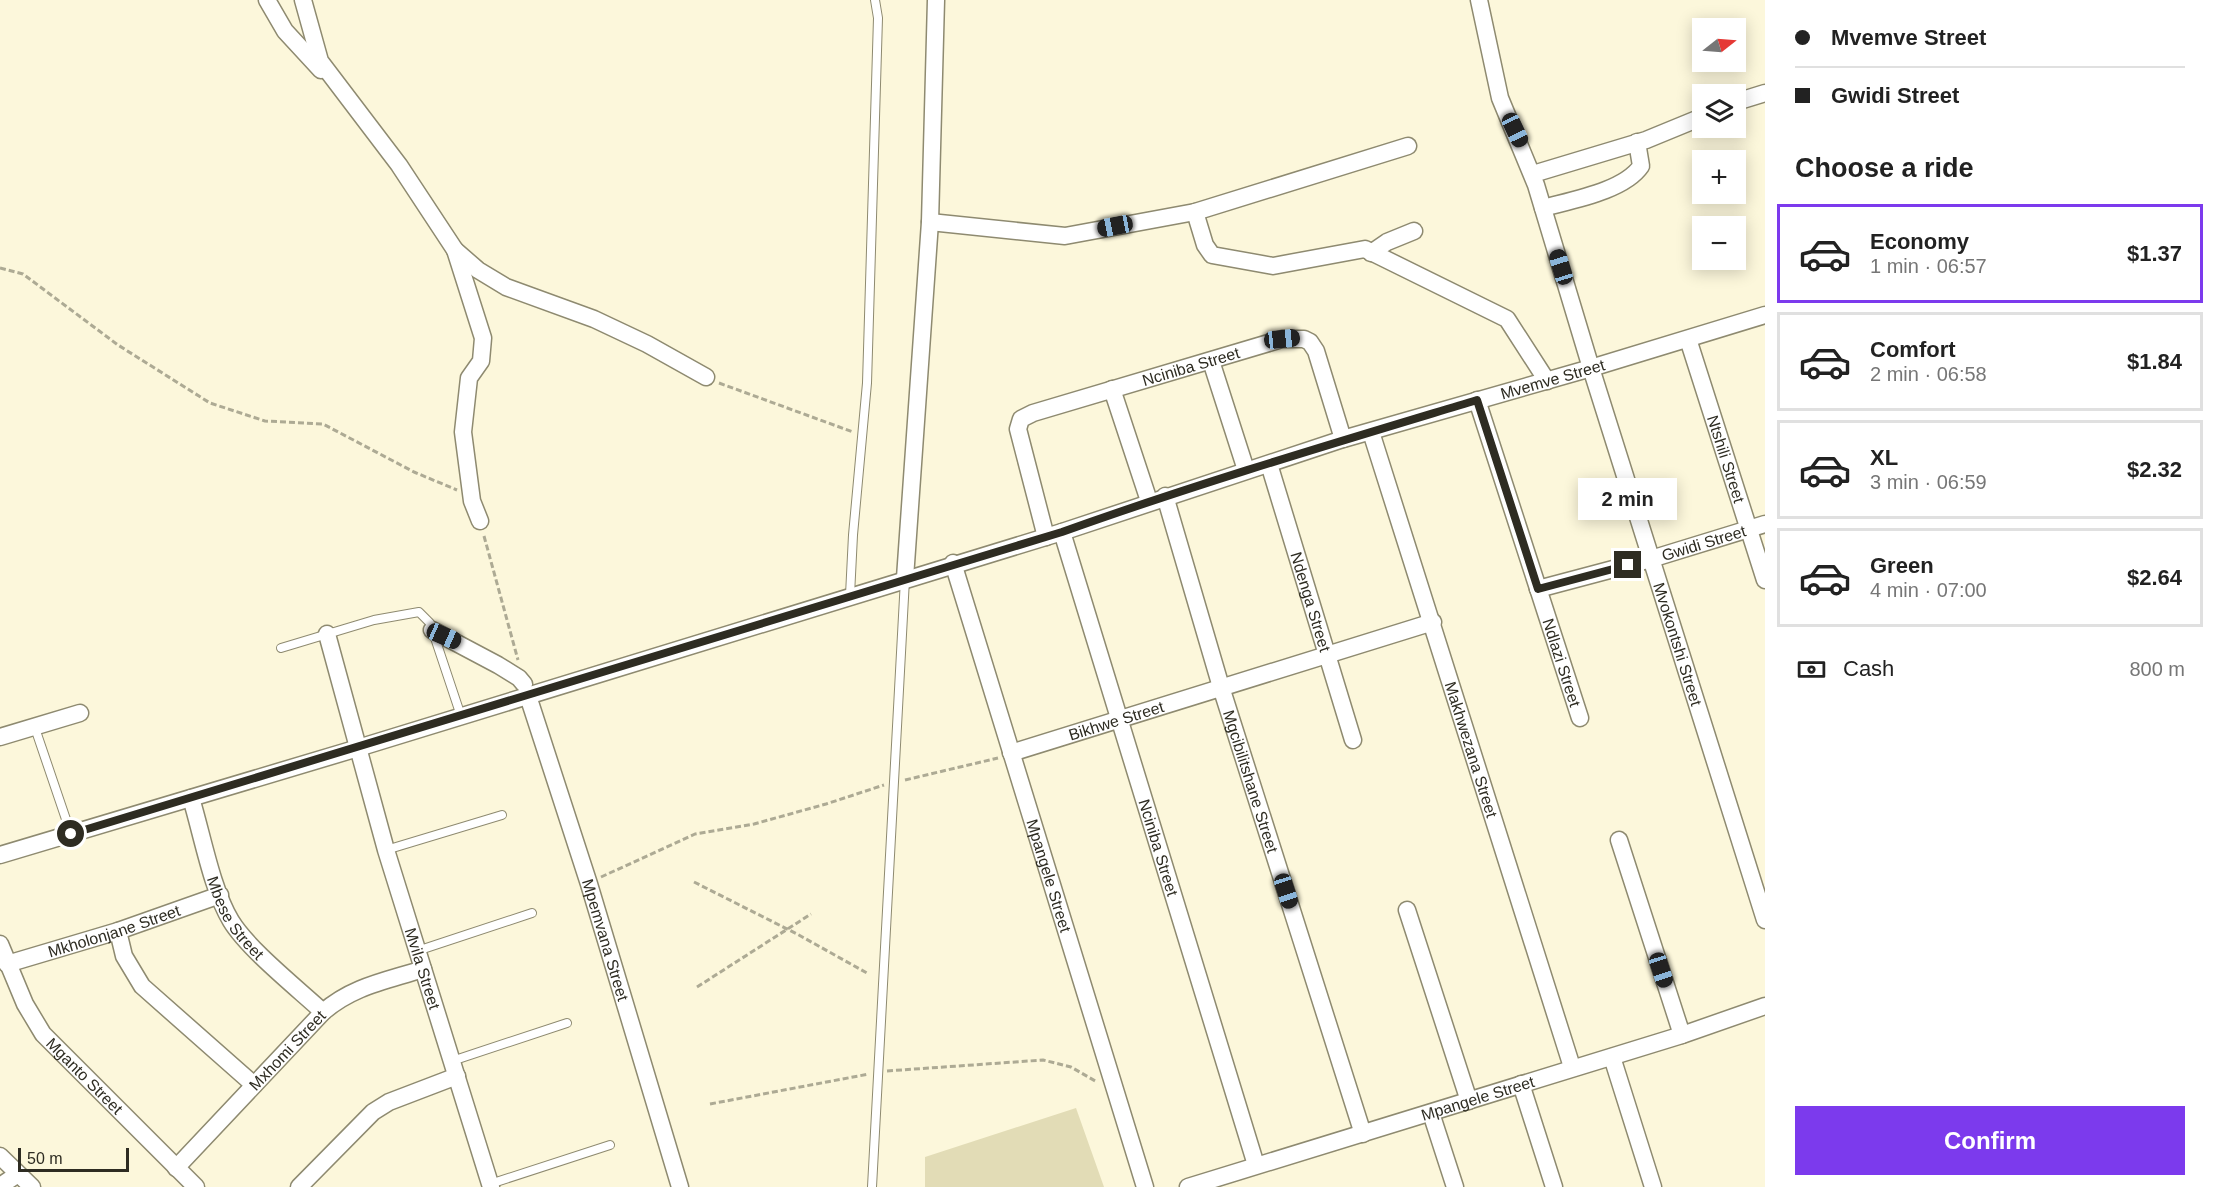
<!DOCTYPE html>
<html lang="en">
<head>
<meta charset="utf-8">
<style>
	:root { --surface:#fff; --page:#f6f6f6; --text:#222; --muted:#767676; --line:#e0e0e0; --accent:#7c3aed }
	body { margin:0; font-family:Arial,sans-serif; background:var(--page); color:var(--text); height:100vh; display:flex; flex-direction:column; font-size:22px; white-space:nowrap }
	* { box-sizing:border-box; margin:0 }
	p { font-size:20px; color:var(--muted) }
	.icon { flex:none; width:33px; height:33px; fill:none; stroke:currentColor; stroke-width:2; stroke-linecap:round; stroke-linejoin:round }
	.map { position:relative; flex:1; overflow:hidden }
	.panel { display:flex; flex-direction:column; background:var(--surface); width:450px }
	.panel>* { flex:none }
	.guide { display:grid; align-content:center; height:132px; padding:0 30px; background:var(--surface) }
	.needle { width:39px; rotate:73deg }
	.tools { position:absolute; left:1692px; top:18px; display:grid; gap:12px }
	.tools a { display:grid; place-items:center; width:54px; height:54px; border-radius:0px; background:var(--surface); box-shadow:0 3px 15px #0003; font-size:30px }
	.scale { position:absolute; left:18px; bottom:15px; width:111px; box-sizing:border-box; padding-left:6px; border:3px solid #2e2c22; border-top:0; font-size:16px; line-height:21px; white-space:nowrap; color:#2e2c22; -webkit-text-stroke:4px #fcf7db; paint-order:stroke }
	.end { position:absolute; width:27px; height:27px; margin:-14px; border:8px solid #2e2c22; background:#fff; box-shadow:0 0 0 3px #fff }
	.from { border-radius:50% }
	.bubble { position:absolute; height:42px; border-radius:0px; background:var(--surface); box-shadow:0 3px 15px #0003; font-size:20px; font-weight:800; line-height:42px; text-align:center }
	.car { position:absolute; width:18px; height:36px; margin:-18px -9px; border-radius:8px; box-shadow:0 0 4px 2px #0007; background:linear-gradient(#222 24%,#8ab4d8 0 40%,#222 0 76%,#8ab4d8 0 86%,#222 0) }
	.guide b { display:flex; align-items:center; gap:21px; height:57px; font-size:22px }
	.guide b+b { border-top:2px solid var(--line) }
	.guide i { width:15px; height:15px; background:var(--text) }
	ul { padding:0; list-style:none }
	li { display:flex; align-items:center; gap:18px; height:99px; margin:0 12px 9px; padding:0 18px; border:3px solid var(--line); border-radius:0px }
	li div { flex:1 }
	li b { display:block; font-size:22px }
	li em { font-style:normal; font-weight:800 }
	li.selected { border-color:var(--accent) }
	li>.icon { width:54px; height:54px; stroke-width:1.5 }
	h2 { padding:0 30px; font-size:27px; line-height:72px }
	.pay { display:flex; align-items:center; gap:15px; height:66px; padding:0 30px; font-size:22px }
	.pay p { margin-inline-start:auto }
	.action { display:flex; gap:12px; margin-top:auto; padding:12px 30px }
	.action a { flex:1; height:69px; border-radius:0px; background:var(--accent); color:#fff; font-size:24px; font-weight:800; line-height:69px; text-align:center }
	main { display:flex; flex:1; min-height:0 }
	.map>svg:first-child { display:block }
	.green { fill:#e2dcb6 }
	.lines { fill:none; stroke-linecap:round; stroke-linejoin:round }
	.service-casing { stroke:#8e8a70; stroke-width:10 }
	.minor-casing { stroke:#8e8a70; stroke-width:19 }
	.path { stroke:#adaa94; stroke-width:3; stroke-dasharray:6 3; stroke-linecap:butt }
	.service { stroke:#fff; stroke-width:8 }
	.minor { stroke:#fff; stroke-width:16 }
	.route { stroke:#2e2c22; stroke-width:8 }
	.labels { text-anchor:middle; dominant-baseline:central; stroke-width:6; stroke-linejoin:round; paint-order:stroke }
	.street-label { font-size:16px; fill:#2e2c22; stroke:#fcf7db }
</style>
</head>
<body>
<main>
<div class="map">
<svg width="1765" height="1187" viewBox="0 0 1765 1187">
	<rect width="100%" height="100%" fill="#fcf7db"/>
	<polygon class="green" points="1076,1108 1104,1187 925,1187 925,1157"/>
	<g class="lines">
		<g class="service-casing">
			<g id="service">
				<polyline points="850,595 853,535 867,383 878,18 875,0"/>
				<polyline points="281,648 374,620 419,612 430,623 461,716"/>
				<polyline points="35,728 71,834"/>
				<polyline points="386,850 502,815"/>
				<polyline points="417,951 532,913"/>
				<polyline points="452,1061 567,1023"/>
				<polyline points="490,1184 610,1145"/>
				<polyline points="872,1187 905,579"/>
			</g>
		</g>
		<g class="minor-casing">
			<g id="minor">
				<polyline points="267,0 285,31 321,70"/>
				<polyline points="303,0 320,61 399,165 455,250 483,338 481,361 469,378 463,432 472,501 480,521"/>
				<path id="s1" d="M1479 0 1500 98 1536 185 1591 368 1765 920"/>
				<polyline points="1736,102 1765,93"/>
				<polyline points="1533,174 1646,140 1702,117"/>
				<path d="M1543 208C1572 200 1624 191 1641 166L1637 142"/>
				<polyline points="1195,212 1205,245 1212,255 1273,266 1365,249 1507,319 1547,381"/>
				<polyline points="930,222 1065,236 1195,212 1408,146"/>
				<polyline points="455,250 478,270 506,287 594,319 647,344 706,377"/>
				<polyline points="1371,253 1387,242 1414,231"/>
				<path id="s2" d="M1688 339 1765 580"/>
				<polyline points="1211,361 1246,470"/>
				<polyline points="1112,389 1149,501"/>
				<path id="s3" d="M1477 400 1580 718"/>
				<path id="s4" d="M1371 432 1572 1067"/>
				<path id="s5" d="M1269 464 1353 740"/>
				<path id="s6" d="M1165 496 1221 687 1363 1134"/>
				<path id="s7" d="M1062 532 1256 1165"/>
				<path id="s8" d="M1046 537 1018 429 1021 419 1033 413 1282 339H1304L1310 342 1316 351 1343 439"/>
				<path id="s9" d="M953 563 1145 1187"/>
				<polyline points="905,578 930,222 936,0"/>
				<path id="s10" d="M1538 589 1651 559 1765 524"/>
				<polyline points="432,630 498,665 519,678 524,684"/>
				<path id="s11" d="M327 634 386 850 491 1187"/>
				<path id="s12" d="M528 696 589 884 680 1187"/>
				<polyline points="0,737 80,713"/>
				<path id="s13" d="M1011 753 1433 622"/>
				<path id="s14" d="M191 798C202 834 212 890 231 921 248 949 297 988 323 1012"/>
				<polyline points="1619,840 1682,1035"/>
				<path id="s15" d="M0 855 358 748 1062 532 1343 439 1591 368 1765 315"/>
				<polyline points="1407,910 1469,1101"/>
				<polyline points="118,931 124,956 142,986 254,1085"/>
				<path id="s16" d="M0 944 25 1004 43 1034 196 1187"/>
				<path id="s17" d="M7 964 118 931 220 895"/>
				<polyline points="1612,1057 1653,1187"/>
				<polyline points="1521,1084 1554,1187"/>
				<polyline points="1431,1113 1455,1187"/>
				<polyline points="0,1156 32,1187"/>
				<path id="s18" d="M176 1168 323 1012C353 986 386 981 423 969"/>
				<polyline points="0,1186 18,1174"/>
				<polyline points="299,1187 373,1112 389,1102 457,1076"/>
				<path id="s19" d="M1188 1187 1682 1035 1765 1006"/>
			</g>
		</g>
		<g class="path">
			<polyline points="0,268 23,274 118,345 210,403 265,421 323,424 414,472 457,490"/>
			<polyline points="719,383 853,432"/>
			<polyline points="484,536 518,660"/>
			<polyline points="905,780 998,758"/>
			<polyline points="601,877 695,834 754,824 826,804 884,785"/>
			<polyline points="694,882 797,934 867,973"/>
			<polyline points="697,987 811,914"/>
			<polyline points="887,1071 1043,1060 1071,1067 1097,1082"/>
			<polyline points="710,1104 869,1074"/>
		</g>
		<use href="#service" class="service"/>
		<use href="#minor" class="minor"/>
	</g>
	<g class="lines">
		<path class="route" d="M71 834 1062 532C1199 483 1338 442 1477 400L1538 589 1628 565"/>
	</g>
	<g class="labels">
		<g class="street-label">
			<text stroke="none"><textPath href="#s8" startOffset="300">Nciniba Street</textPath></text>
			<text stroke="none"><textPath href="#s15" startOffset="1624">Mvemve Street</textPath></text>
			<text stroke="none"><textPath href="#s2" startOffset="126">Ntshili Street</textPath></text>
			<text stroke="none"><textPath href="#s10" startOffset="172">Gwidi Street</textPath></text>
			<text stroke="none"><textPath href="#s5" startOffset="144">Ndenga Street</textPath></text>
			<text stroke="none"><textPath href="#s1" startOffset="675">Mvokontshi Street</textPath></text>
			<text stroke="none"><textPath href="#s3" startOffset="276">Ndlazi Street</textPath></text>
			<text stroke="none"><textPath href="#s13" startOffset="110">Bikhwe Street</textPath></text>
			<text stroke="none"><textPath href="#s4" startOffset="333">Makhwezana Street</textPath></text>
			<text stroke="none"><textPath href="#s6" startOffset="298">Mgcibilitshane Street</textPath></text>
			<text stroke="none"><textPath href="#s7" startOffset="330">Nciniba Street</textPath></text>
			<text stroke="none"><textPath href="#s9" startOffset="327">Mpangele Street</textPath></text>
			<text stroke="none"><textPath href="#s14" startOffset="129">Mbese Street</textPath></text>
			<text stroke="none"><textPath href="#s17" startOffset="112">Mkholonjane Street</textPath></text>
			<text stroke="none"><textPath href="#s12" startOffset="256">Mpemvana Street</textPath></text>
			<text stroke="none"><textPath href="#s11" startOffset="348">Mvila Street</textPath></text>
			<text stroke="none"><textPath href="#s18" startOffset="162">Mxhomi Street</textPath></text>
			<text stroke="none"><textPath href="#s16" startOffset="159">Mganto Street</textPath></text>
			<text stroke="none"><textPath href="#s19" startOffset="303">Mpangele Street</textPath></text>
		</g>
	</g>
</svg>
<div class="tools">
<a><svg class="needle" viewBox="-14 -14 28 28"><path d="M0-13l5 13h-10z" fill="#e53935"/><path d="M0 13l5-13h-10z" fill="#767676"/></svg></a>
<a><svg class="icon" aria-label="layers" viewBox="0 0 24 24"><path d="M12 4l9 5-9 5-9-5zM3 14l9 5 9-5"/></svg></a>
<a>+</a>
<a>−</a>
</div>
<div class="scale">50 m</div>
<i class="end from" style="left:71px;top:834px"></i>
<i class="end" style="left:1628px;top:565px"></i>
<div class="bubble" style="left:1578px;top:478px;width:99px">2 min</div>
<i class="car" style="left:1515px;top:130px;rotate:155deg"></i>
<i class="car" style="left:1115px;top:226px;rotate:259deg"></i>
<i class="car" style="left:1561px;top:267px;rotate:343deg"></i>
<i class="car" style="left:1282px;top:339px;rotate:84deg"></i>
<i class="car" style="left:444px;top:636px;rotate:114deg"></i>
<i class="car" style="left:1286px;top:891px;rotate:162deg"></i>
<i class="car" style="left:1661px;top:970px;rotate:162deg"></i>
</div>
<section class="panel">
<div class="guide">
<b><i class="from"></i>Mvemve Street</b>
<b><i></i>Gwidi Street</b>
</div>
<h2>Choose a ride</h2>
<ul>
<li class="selected"><svg class="icon" aria-label="car" viewBox="0 0 24 24"><path d="M5 17H2v-5l4-1 3-4h7l3 4 3 1v5h-3M9 17h6M6 11h13"/><circle cx="7" cy="17" r="2"/><circle cx="17" cy="17" r="2"/></svg><div><b>Economy</b><p>1 min · 06:57</p></div><em>$1.37</em></li>
<li><svg class="icon" aria-label="car" viewBox="0 0 24 24"><path d="M5 17H2v-5l4-1 3-4h7l3 4 3 1v5h-3M9 17h6M6 11h13"/><circle cx="7" cy="17" r="2"/><circle cx="17" cy="17" r="2"/></svg><div><b>Comfort</b><p>2 min · 06:58</p></div><em>$1.84</em></li>
<li><svg class="icon" aria-label="car" viewBox="0 0 24 24"><path d="M5 17H2v-5l4-1 3-4h7l3 4 3 1v5h-3M9 17h6M6 11h13"/><circle cx="7" cy="17" r="2"/><circle cx="17" cy="17" r="2"/></svg><div><b>XL</b><p>3 min · 06:59</p></div><em>$2.32</em></li>
<li><svg class="icon" aria-label="car" viewBox="0 0 24 24"><path d="M5 17H2v-5l4-1 3-4h7l3 4 3 1v5h-3M9 17h6M6 11h13"/><circle cx="7" cy="17" r="2"/><circle cx="17" cy="17" r="2"/></svg><div><b>Green</b><p>4 min · 07:00</p></div><em>$2.64</em></li>
</ul>
<div class="pay"><svg class="icon" aria-label="cash" viewBox="0 0 24 24"><path d="M3 7h18v10H3z"/><circle cx="12" cy="12" r="2"/></svg>Cash<p>800 m</p></div>
<div class="action"><a>Confirm</a></div>
</section>
</main>
</body>
</html>
